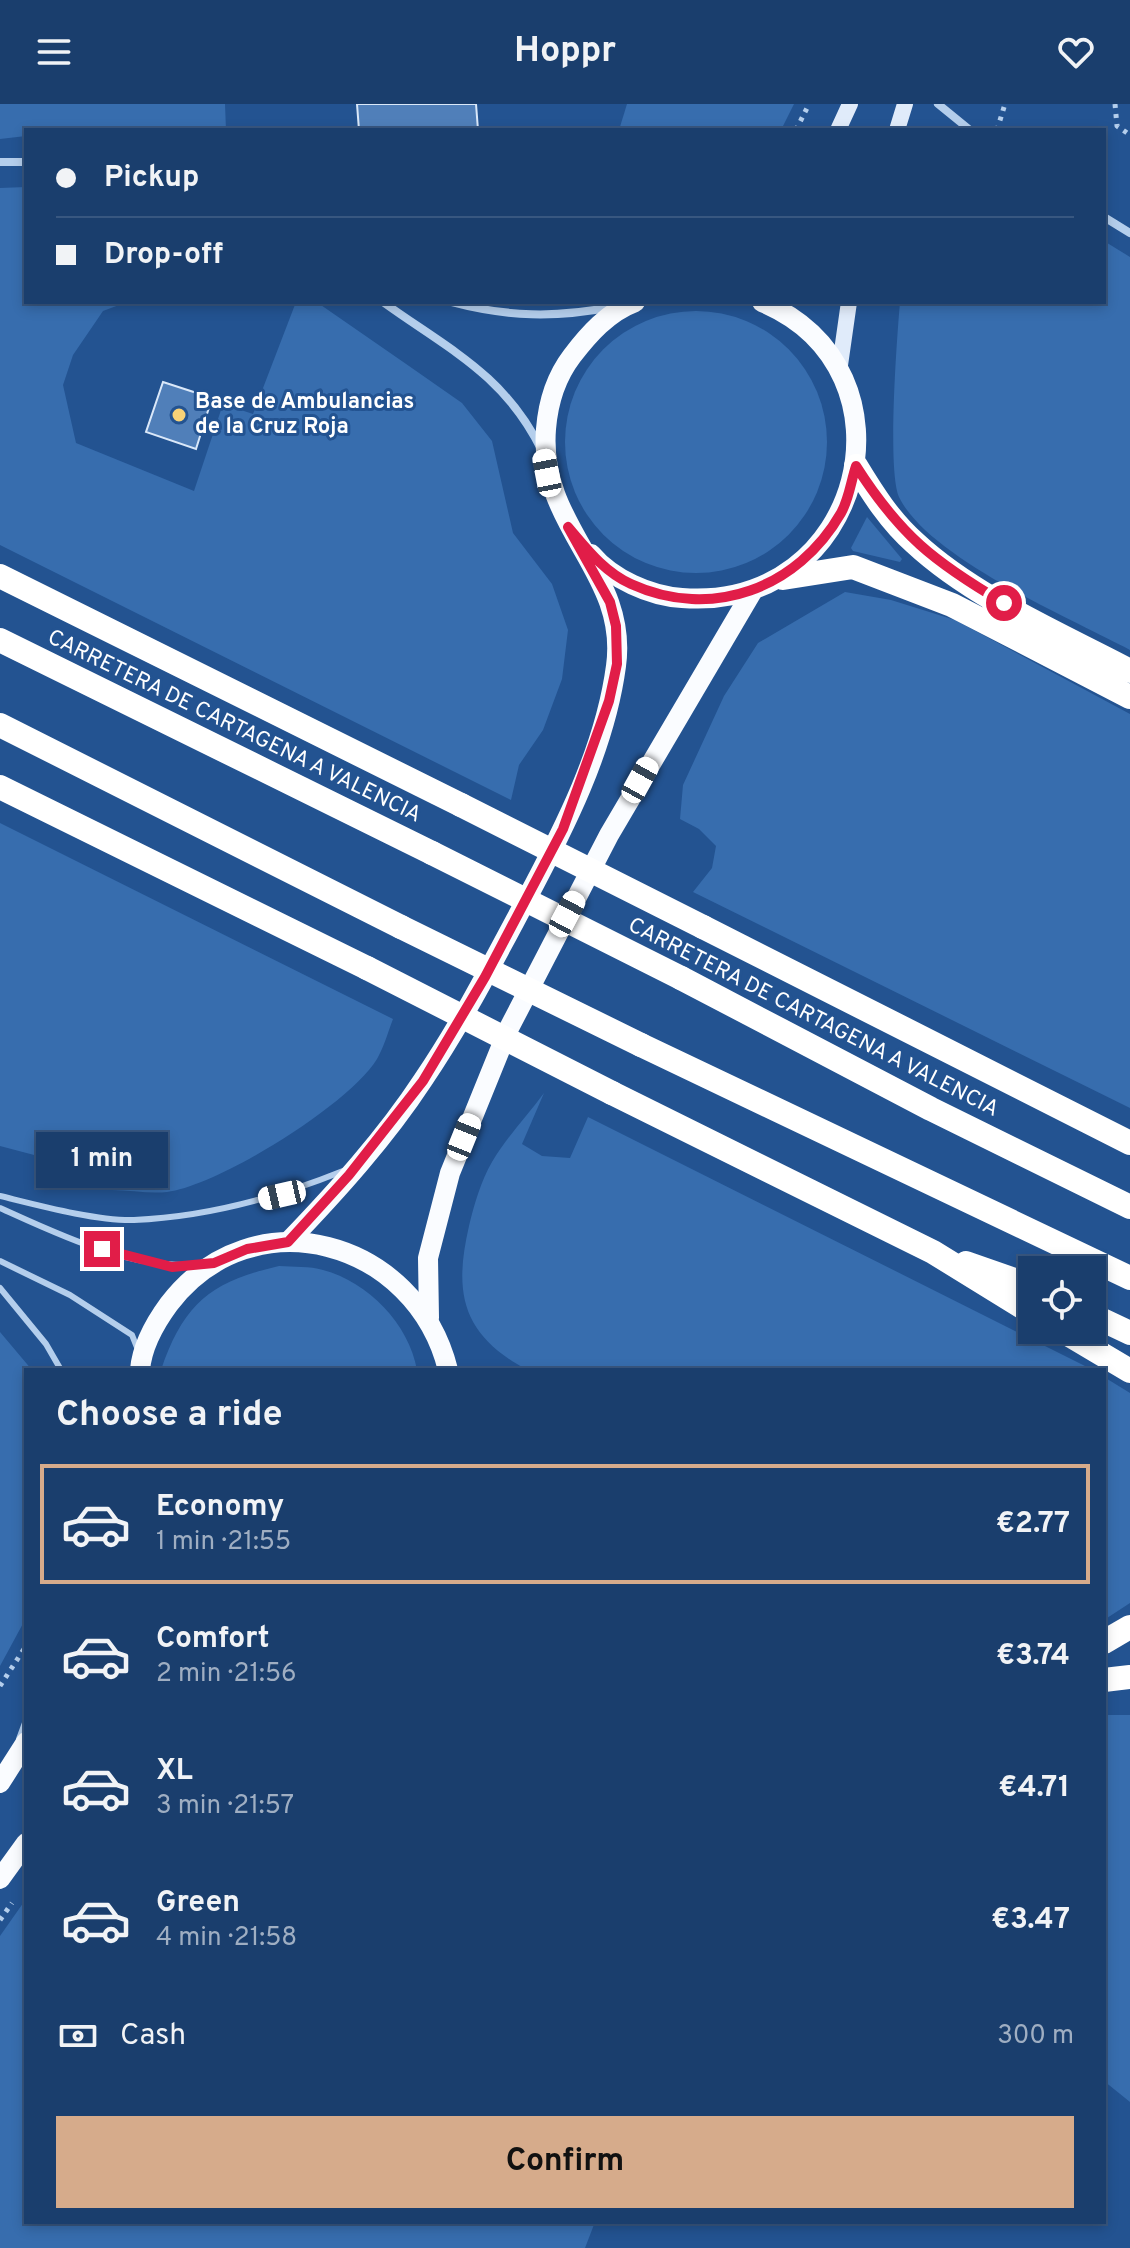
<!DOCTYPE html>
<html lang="en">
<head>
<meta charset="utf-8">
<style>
	:root { --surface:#1a3e6d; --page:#234572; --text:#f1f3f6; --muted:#9faec2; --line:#385780; --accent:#d6ab8b }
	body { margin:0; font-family:Overpass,sans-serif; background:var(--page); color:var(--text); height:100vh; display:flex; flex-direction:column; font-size:30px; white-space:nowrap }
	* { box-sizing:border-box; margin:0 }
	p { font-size:26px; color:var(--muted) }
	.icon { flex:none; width:44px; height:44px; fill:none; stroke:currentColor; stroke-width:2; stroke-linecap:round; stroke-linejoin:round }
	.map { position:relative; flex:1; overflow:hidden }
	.sheet { position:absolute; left:24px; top:1264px; width:1082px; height:856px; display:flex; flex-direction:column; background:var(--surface); border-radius:0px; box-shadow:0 4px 12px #0003,0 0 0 2px var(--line) }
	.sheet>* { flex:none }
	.top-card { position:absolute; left:24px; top:24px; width:1082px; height:176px; border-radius:0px; box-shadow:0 4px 12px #0003,0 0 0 2px var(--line); display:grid; align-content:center; height:176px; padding:0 32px; background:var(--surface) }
	.tools { position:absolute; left:1018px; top:1152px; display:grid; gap:16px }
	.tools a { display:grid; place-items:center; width:88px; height:88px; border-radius:0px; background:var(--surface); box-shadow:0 4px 12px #0003,0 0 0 2px var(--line); font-size:40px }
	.end { position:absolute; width:36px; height:36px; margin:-18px; border:10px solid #e11d48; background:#fff; box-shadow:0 0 0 4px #fff }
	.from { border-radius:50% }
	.bubble { position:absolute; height:56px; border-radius:0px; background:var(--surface); box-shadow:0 4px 12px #0003,0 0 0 2px var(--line); font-size:26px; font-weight:700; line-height:56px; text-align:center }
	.car { position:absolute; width:24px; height:48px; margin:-24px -12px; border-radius:10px; box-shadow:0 0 6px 2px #0007; background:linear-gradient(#fff 24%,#345 0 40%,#fff 0 76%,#345 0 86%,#fff 0) }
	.top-card b { display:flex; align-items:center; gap:28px; height:76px; font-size:30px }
	.top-card b+b { border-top:2px solid var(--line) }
	.top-card i { width:20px; height:20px; background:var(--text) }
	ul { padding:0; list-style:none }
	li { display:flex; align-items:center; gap:24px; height:120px; margin:0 16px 12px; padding:0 16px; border:4px solid transparent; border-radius:0px }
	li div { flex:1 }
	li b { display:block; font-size:30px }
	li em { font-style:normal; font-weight:700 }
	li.active { border-color:var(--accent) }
	li>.icon { width:72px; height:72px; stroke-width:1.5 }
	h2 { padding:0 32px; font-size:36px; line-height:96px }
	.pay { display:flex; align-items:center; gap:20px; height:88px; padding:0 32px; font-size:30px }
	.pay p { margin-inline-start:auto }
	.button { display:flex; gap:16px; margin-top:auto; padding:16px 32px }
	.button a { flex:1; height:92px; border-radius:0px; background:var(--accent); color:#111; font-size:32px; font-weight:700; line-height:92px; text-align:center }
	header { display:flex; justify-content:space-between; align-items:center; height:104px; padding:0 32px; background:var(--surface); font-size:36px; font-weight:700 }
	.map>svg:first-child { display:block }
	.green { fill:#376dae }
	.building { fill:#507fb9; stroke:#dae8f9; stroke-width:2 }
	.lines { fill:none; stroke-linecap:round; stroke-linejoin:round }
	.path { stroke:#b4ceec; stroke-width:5; stroke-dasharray:4 6; stroke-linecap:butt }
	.lane { stroke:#b4ceec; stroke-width:6 }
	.street { stroke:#b4ceec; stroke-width:8 }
	.secondary { stroke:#e0ebfa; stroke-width:16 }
	.primary { stroke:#fafcff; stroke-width:20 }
	.highway { stroke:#fff; stroke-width:24 }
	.highway-bridge { stroke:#fff; stroke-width:24 }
	.route { stroke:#e11d48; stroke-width:10 }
	.poi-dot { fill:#f8d277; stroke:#235391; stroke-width:3 }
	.labels { text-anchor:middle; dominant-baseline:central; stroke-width:6; stroke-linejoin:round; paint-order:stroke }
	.poi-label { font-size:22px; font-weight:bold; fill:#fff; stroke:#235391; text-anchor:start }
	.street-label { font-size:22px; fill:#fff; stroke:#235391 }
</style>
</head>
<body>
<header><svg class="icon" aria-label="menu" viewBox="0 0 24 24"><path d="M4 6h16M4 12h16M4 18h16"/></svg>Hoppr<svg class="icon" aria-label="heart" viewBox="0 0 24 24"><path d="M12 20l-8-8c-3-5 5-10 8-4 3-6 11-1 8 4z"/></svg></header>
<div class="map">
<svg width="1130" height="2144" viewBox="0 0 1130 2144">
	<rect width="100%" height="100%" fill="#235391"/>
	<g class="green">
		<polygon points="0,0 225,0 226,26 26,26 26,32 0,35"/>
		<polygon points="627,0 794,0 781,26 619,26"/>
		<polygon points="26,83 26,198 127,198 103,207 73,251 63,281 76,339 194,387 223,300 253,310 296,198 318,199 409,262 462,299 492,337 513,429 552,480 568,526 562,575 543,626 519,661 511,696 0,441 0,84"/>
		<path d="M1104 137 1130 153V546C1069 514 928 453 899 393 887 365 897 233 900 198H1104Z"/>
		<circle cx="696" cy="338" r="131"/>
		<polygon points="867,413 902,455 900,458 853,447 851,444"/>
		<polygon points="845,488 891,496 955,516 1130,610 1130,1004 693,788 712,764 716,742 699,725 680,715 683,681 724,592 758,539"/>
		<path d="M0 719 393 915C388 928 384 943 377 955 350 1000 218 1082 167 1088 150 1090 130 1086 112 1086L107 1081 106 1070 0 1042Z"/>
		<path d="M544 989 522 1040 542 1052 570 1054 588 1013 1093 1266H527C463 1231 453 1191 469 1122 474 1101 481 1077 492 1058 506 1034 527 1012 544 989Z"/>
		<path d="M279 1162C293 1163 310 1162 323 1166 368 1178 409 1220 417 1266H161C184 1199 211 1178 279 1162Z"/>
		<polygon points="0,1228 32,1266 26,1266 26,1514 0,1562"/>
		<polygon points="1104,1273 1130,1289 1130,1499 1104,1516"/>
		<polygon points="1104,1611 1130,1611 1130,1998 1104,1977"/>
		<polygon points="26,1795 26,2118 595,2118 585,2144 0,2144 0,1832"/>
	</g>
	<g class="building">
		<polygon points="357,0 476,0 478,26 359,26"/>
		<polygon points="163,278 212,294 196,345 146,328"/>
	</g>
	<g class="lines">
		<g class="path">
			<polyline points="1115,0 1117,22 1130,31"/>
			<polyline points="796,26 809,0"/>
			<polyline points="997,26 1005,0"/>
			<polyline points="0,1582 26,1542"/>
			<polyline points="0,1816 12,1799"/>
		</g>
		<g class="lane">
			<path d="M0 1092C37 1101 96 1117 134 1116 206 1113 276 1094 343 1067"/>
			<path d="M0 1104C62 1132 133 1167 203 1160"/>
			<polyline points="0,1157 70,1191 132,1231 138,1246"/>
			<polyline points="0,1184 46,1240 61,1266"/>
			<polyline points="19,1635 26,1616"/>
		</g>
		<g class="street">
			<polyline points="938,0 970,26"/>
			<polyline points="0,58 26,58"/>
			<polyline points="1104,113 1130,129"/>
			<path d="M383 198C448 245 504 270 541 345"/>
			<path d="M451 198C507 213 556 214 612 203"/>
		</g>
		<g class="secondary">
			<polyline points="838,26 850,0"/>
			<polyline points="897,26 905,0"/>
			<polyline points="839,268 849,198"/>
		</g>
		<g class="primary">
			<path d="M591 450C612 475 650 492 682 494 864 508 924 266 762 198"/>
			<path d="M288 1138C336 1088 385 1034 423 976 461 920 493 858 525 798 564 725 605 645 616 562 629 468 538 424 546 325 548 300 556 273 572 252 588 231 608 208 635 198"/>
			<polyline points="429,1214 428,1154 450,1069 508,926 609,731 752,488"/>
			<path d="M140 1266C142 1242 155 1219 169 1200 253 1090 416 1136 448 1266"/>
			<polyline points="0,1679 26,1638"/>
			<polyline points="0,1775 26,1739"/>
		</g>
		<g class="highway">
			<path d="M856 362C873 390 890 417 915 439 973 493 1060 530 1130 567"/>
			<polyline points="0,472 461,701"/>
			<polyline points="783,474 853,463 952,501 1130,593"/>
			<polyline points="0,536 432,749"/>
			<polyline points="0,621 401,823"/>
			<polyline points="0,683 367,864"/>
			<polyline points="703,823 1130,1039"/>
			<polyline points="681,874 931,1005 1130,1103"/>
			<polyline points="641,941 1130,1174"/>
			<polyline points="612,989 933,1148 1032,1209"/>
			<polyline points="966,1159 1032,1182"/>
			<polyline points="1092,1211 1130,1229"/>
			<polyline points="1061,1226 1130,1267"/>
			<polyline points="1104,1538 1130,1523"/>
			<polyline points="1104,1576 1130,1573"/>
		</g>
		<g class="highway-bridge">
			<polyline points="461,701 703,823"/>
			<polyline points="432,749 681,874"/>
			<polyline points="401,823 641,941"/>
			<polyline points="367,864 612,989"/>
		</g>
	</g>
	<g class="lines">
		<path class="route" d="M102 1145 172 1163 214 1159 247 1145 288 1138 349 1071 423 977 485 873 563 725 609 597 617 560 616 522 610 498 568 423C586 444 604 468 631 480 712 517 798 484 841 409 849 395 851 377 856 362 900 431 934 458 1004 499"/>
	</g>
	<circle class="poi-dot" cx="179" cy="311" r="8"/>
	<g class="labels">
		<g class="poi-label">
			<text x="195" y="298">Base de Ambulancias<tspan x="195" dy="25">de la Cruz Roja</tspan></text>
		</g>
		<g class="street-label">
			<text transform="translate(234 623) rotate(26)">CARRETERA DE CARTAGENA A VALENCIA</text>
			<text transform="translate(813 914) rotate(27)">CARRETERA DE CARTAGENA A VALENCIA</text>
		</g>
	</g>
</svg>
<div class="tools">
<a><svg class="icon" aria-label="locate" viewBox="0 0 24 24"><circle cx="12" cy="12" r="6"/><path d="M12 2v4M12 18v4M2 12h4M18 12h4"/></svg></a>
</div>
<i class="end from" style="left:1004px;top:499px"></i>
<i class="end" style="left:102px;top:1145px"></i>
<div class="bubble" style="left:36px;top:1028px;width:132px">1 min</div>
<i class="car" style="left:547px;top:369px;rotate:349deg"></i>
<i class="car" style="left:640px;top:676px;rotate:29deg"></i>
<i class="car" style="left:567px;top:810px;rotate:28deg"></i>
<i class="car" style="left:464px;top:1033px;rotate:22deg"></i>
<i class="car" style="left:282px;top:1091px;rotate:257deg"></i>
<div class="top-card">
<b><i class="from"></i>Pickup</b>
<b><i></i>Drop-off</b>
</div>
<section class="sheet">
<h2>Choose a ride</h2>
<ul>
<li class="active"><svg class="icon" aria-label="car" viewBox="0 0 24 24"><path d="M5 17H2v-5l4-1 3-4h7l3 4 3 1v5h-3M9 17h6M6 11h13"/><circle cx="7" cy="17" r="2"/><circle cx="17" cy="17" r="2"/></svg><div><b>Economy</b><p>1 min · 21:55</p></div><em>€2.77</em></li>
<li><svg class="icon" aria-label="car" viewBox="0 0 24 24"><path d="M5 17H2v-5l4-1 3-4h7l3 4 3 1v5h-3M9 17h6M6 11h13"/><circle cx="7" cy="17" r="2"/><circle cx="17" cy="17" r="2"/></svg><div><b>Comfort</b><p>2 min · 21:56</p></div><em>€3.74</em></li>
<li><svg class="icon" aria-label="car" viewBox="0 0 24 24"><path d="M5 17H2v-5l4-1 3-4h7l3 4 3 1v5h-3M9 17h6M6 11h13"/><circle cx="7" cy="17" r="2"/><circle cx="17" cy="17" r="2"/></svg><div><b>XL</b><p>3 min · 21:57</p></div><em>€4.71</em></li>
<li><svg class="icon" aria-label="car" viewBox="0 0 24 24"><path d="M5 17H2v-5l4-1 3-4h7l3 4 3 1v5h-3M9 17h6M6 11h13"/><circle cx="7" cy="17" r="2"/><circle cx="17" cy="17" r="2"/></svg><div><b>Green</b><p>4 min · 21:58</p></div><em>€3.47</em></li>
</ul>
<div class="pay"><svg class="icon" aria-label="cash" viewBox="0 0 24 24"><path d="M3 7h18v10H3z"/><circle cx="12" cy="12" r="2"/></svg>Cash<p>300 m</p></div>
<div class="button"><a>Confirm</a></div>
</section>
</div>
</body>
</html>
